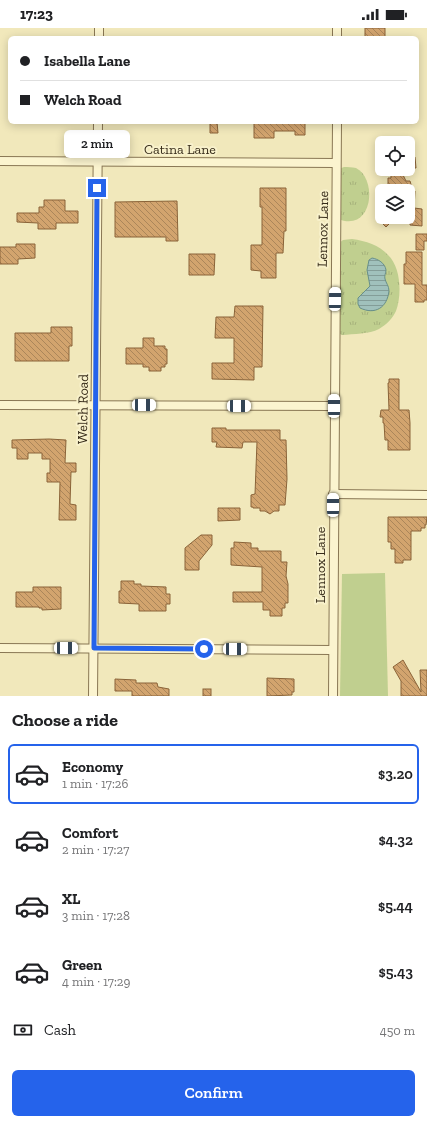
<!DOCTYPE html>
<html lang="en">
<head>
<meta charset="utf-8">
<style>
	:root { --surface:#fff; --page:#f2f2f2; --text:#202124; --muted:#757577; --line:#e0e0e0; --accent:#2563eb }
	body { margin:0; font-family:"Zilla Slab",serif; background:var(--page); color:var(--text); height:100vh; display:flex; flex-direction:column; font-size:15px; white-space:nowrap }
	* { box-sizing:border-box; margin:0 }
	p { font-size:13px; color:var(--muted) }
	.icon { flex:none; width:22px; height:22px; fill:none; stroke:currentColor; stroke-width:2; stroke-linecap:round; stroke-linejoin:round }
	.map { position:relative; height:668px; overflow:hidden }
	.details { display:flex; flex-direction:column; background:var(--surface); flex:1 }
	.details>* { flex:none }
	.hud { position:absolute; left:8px; top:8px; width:411px; height:88px; border-radius:6px; box-shadow:0 2px 10px #0003; display:grid; align-content:center; height:88px; padding:0 12px; background:var(--surface) }
	.buttons { position:absolute; left:375px; top:108px; display:grid; gap:8px }
	.buttons a { display:grid; place-items:center; width:40px; height:40px; border-radius:6px; background:var(--surface); box-shadow:0 2px 10px #0003; font-size:20px }
	.end { position:absolute; width:18px; height:18px; margin:-9px; border:5px solid #2563eb; background:#fff; box-shadow:0 0 0 2px #fff }
	.from { border-radius:50% }
	.bubble { position:absolute; height:28px; border-radius:6px; background:var(--surface); box-shadow:0 2px 10px #0003; font-size:13px; font-weight:600; line-height:28px; text-align:center }
	.car { position:absolute; width:12px; height:24px; margin:-12px -6px; border-radius:5px; box-shadow:0 0 3px 1px #0007; background:linear-gradient(#fff 24%,#345 0 40%,#fff 0 76%,#345 0 86%,#fff 0) }
	.hud b { display:flex; align-items:center; gap:14px; height:38px; font-size:15px }
	.hud b+b { border-top:1px solid var(--line) }
	.hud i { width:10px; height:10px; background:var(--text) }
	ul { padding:0; list-style:none }
	li { display:flex; align-items:center; gap:12px; height:60px; margin:0 8px 6px; padding:0 4px; border:2px solid transparent; border-radius:6px }
	li div { flex:1 }
	li b { display:block; font-size:15px }
	li em { font-style:normal; font-weight:600 }
	li.current { border-color:var(--accent) }
	li>.icon { width:36px; height:36px; stroke-width:1.5 }
	h2 { padding:0 12px; font-size:18px; line-height:48px }
	.pay { display:flex; align-items:center; gap:10px; height:44px; padding:0 12px; font-size:15px }
	.pay p { margin-inline-start:auto }
	.button { display:flex; gap:8px; margin-top:auto; padding:8px 12px }
	.button a { flex:1; height:46px; border-radius:6px; background:var(--accent); color:#fff; font-size:16px; font-weight:600; line-height:46px; text-align:center }
	.status { display:flex; justify-content:space-between; align-items:center; height:28px; padding:0 20px; background:var(--surface); direction:ltr }
	.status svg { height:11px; fill:currentColor }
	.map>svg:first-child { display:block }
	.grass { fill:url(#grass-tufts) }
	.park { fill:#c0cf8f }
	.water { fill:url(#water-rules); stroke:#678f8a }
	.building { fill:url(#building-back-hatch); stroke:#8a6338 }
	.lines { fill:none; stroke-linecap:round; stroke-linejoin:round }
	.minor-casing { stroke:#897754; stroke-width:10 }
	.minor { stroke:#fbf4cf; stroke-width:8 }
	.route { stroke:#2563eb; stroke-width:5 }
	.labels { text-anchor:middle; dominant-baseline:central; stroke-width:4; stroke-linejoin:round; paint-order:stroke }
	.street-label { font-size:14px; fill:#372c1a; stroke:#f8f1cb }
</style>
</head>
<body>
<div class="status"><b>17:23</b><svg viewBox="0 0 49 12"><path d="M0 12V9h3v3zM5 12V6h3v6zM10 12V3h3v9zM15 12V0h3v12zM26 1h20v11H26zM47 4h2v5h-2z"/></svg></div>
<div class="map">
<svg width="427" height="668" viewBox="0 0 427 668">
	<defs>
		<pattern id="grass-tufts" width="24" height="20" patternUnits="userSpaceOnUse"><rect width="24" height="20" fill="#c0cf8f"/><path d="M3 7l-1-3M5 7V3M7 7l1-3M15 17l-1-3M17 17v-4M19 17l1-3" fill="none" stroke="#a6b27b"/></pattern>
		<pattern id="water-rules" width="6" height="5" patternUnits="userSpaceOnUse"><rect width="6" height="5" fill="#a0c1bc"/><path d="M0 2.5h6" fill="none" stroke="#839d98"/></pattern>
		<pattern id="building-back-hatch" width="6" height="6" patternUnits="userSpaceOnUse"><rect width="6" height="6" fill="#d2a46e"/><path d="M-1 5l2 2M0 0l6 6M5-1l2 2" fill="none" stroke="#ab865a"/></pattern>
	</defs>
	<rect width="100%" height="100%" fill="#f1e8bb"/>
	<g class="grass">
		<path d="M344 139C348 139 352 139 356 140 378 151 373 205 338 191L339 141Z"/>
		<path d="M352 211C366 213 379 217 388 227 401 239 402 267 396 283 393 290 386 297 379 301 369 306 354 306 342 307L340 306 337 282 338 216 343 212Z"/>
	</g>
	<polygon class="park" points="385,545 388,668 340,668 342,546"/>
	<path class="water" d="M372 230C378 231 385 235 386 242 386 245 384 248 385 251 386 255 389 258 389 263 387 280 375 287 360 280L358 276V270L370 258 367 242 369 232Z"/>
	<g class="building">
		<rect x="365" y="0" width="20" height="10"/>
		<polygon points="210,94 217,94 218,105 210,105"/>
		<polygon points="254,94 305,94 305,107 295,107 295,103 274,103 274,110 254,110"/>
		<polygon points="408,127 412,127 415,129 416,140 408,140"/>
		<polygon points="391,141 400,141 406,153 410,153 413,163 390,163 390,158 388,158 388,150 391,150"/>
		<polygon points="260,160 286,160 286,203 284,203 283,225 276,225 276,250 261,250 261,243 251,242 251,217 262,217 262,179 260,179"/>
		<polygon points="408,163 415,163 414,180 422,181 422,198 410,197 410,186 408,186"/>
		<polygon points="44,172 65,172 65,183 78,183 78,195 56,195 56,201 38,201 38,195 17,194 17,185 39,185 39,179 44,179"/>
		<polygon points="177,173 178,213 166,213 166,209 115,209 115,174"/>
		<polygon points="376,189 396,189 386,199"/>
		<polygon points="416,206 427,206 427,213 424,213 424,222 416,222"/>
		<polygon points="16,216 35,216 35,230 18,231 18,236 0,236 0,219 16,219"/>
		<polygon points="406,224 422,224 422,257 427,257 427,272 424,272 424,274 415,274 415,256 404,256 404,236 406,236"/>
		<polygon points="189,226 215,226 214,247 189,247"/>
		<polygon points="235,278 263,278 262,339 254,339 254,352 212,351 212,335 234,335 234,310 215,310 216,289 234,289"/>
		<polygon points="51,299 72,299 72,318 69,318 69,333 15,333 15,305 51,305"/>
		<polygon points="143,310 154,310 154,318 165,318 165,321 167,321 167,336 165,336 165,339 161,339 161,343 149,343 149,339 143,339 143,336 126,336 126,320 143,320"/>
		<polygon points="389,351 399,351 399,382 409,382 410,395 410,422 388,422 388,412 385,412 384,395 383,395 383,389 380,389 381,382 389,382 388,355 389,355"/>
		<polygon points="212,400 226,400 226,402 280,402 280,412 286,412 287,451 285,477 279,477 279,483 274,483 270,486 265,483 260,483 260,480 253,480 253,479 251,479 251,467 255,466 257,414 243,414 242,420 216,419 217,414 212,414"/>
		<polygon points="49,411 66,412 65,435 76,435 76,444 71,444 70,476 76,477 76,492 59,492 60,454 47,454 47,445 50,445 50,431 42,431 42,425 28,425 28,431 17,431 17,420 12,420 12,412"/>
		<polygon points="218,480 240,480 240,492 218,493"/>
		<polygon points="388,489 427,489 426,497 425,497 425,500 421,500 421,503 411,503 411,532 403,532 403,535 395,535 395,521 391,521 391,514 388,514"/>
		<polygon points="201,507 212,507 212,517 199,533 199,542 185,542 185,520"/>
		<polygon points="234,514 251,515 251,520 258,520 258,523 281,523 281,534 287,534 286,548 288,556 288,575 285,575 285,580 282,580 282,588 270,588 270,582 263,582 263,574 233,574 233,564 262,564 262,539 231,537 231,520 234,520"/>
		<polygon points="121,553 134,553 134,556 141,556 141,558 166,559 166,566 170,566 170,576 166,576 166,583 139,583 139,576 119,575 119,563 121,563"/>
		<polygon points="33,559 61,559 61,581 42,582 42,580 39,580 39,579 16,579 16,564 33,564"/>
		<polygon points="403,632 421,664 420,642 427,642 427,668 401,668 401,653 393,639"/>
		<polygon points="267,650 294,651 294,664 292,664 292,667 267,668"/>
		<polygon points="115,651 136,652 136,655 157,655 158,659 169,661 169,668 132,668 132,663 115,663"/>
		<rect x="203" y="661" width="8" height="7"/>
	</g>
	<g class="lines">
		<g class="minor-casing">
			<g id="minor">
				<polyline points="337,0 337,10"/>
				<polyline points="99,10 99,0"/>
				<polyline points="0,133 336,135"/>
				<polyline points="0,377 334,378"/>
				<polyline points="333,466 427,467"/>
				<polyline points="0,620 333,622"/>
				<polyline points="93,668 98,94"/>
				<polyline points="333,668 337,94"/>
			</g>
		</g>
		<use href="#minor" class="minor"/>
	</g>
	<g class="lines">
		<polyline class="route" points="97,160 94,620 204,621"/>
	</g>
	<g class="labels">
		<g class="street-label">
			<text x="180" y="121">Catina Lane</text>
			<text transform="translate(323 201) rotate(-89)">Lennox Lane</text>
			<text transform="translate(83 381) rotate(-89)">Welch Road</text>
			<text transform="translate(320 537) rotate(-90)">Lennox Lane</text>
		</g>
	</g>
</svg>
<div class="buttons">
<a><svg class="icon" aria-label="locate" viewBox="0 0 24 24"><circle cx="12" cy="12" r="6"/><path d="M12 2v4M12 18v4M2 12h4M18 12h4"/></svg></a>
<a><svg class="icon" aria-label="layers" viewBox="0 0 24 24"><path d="M12 4l9 5-9 5-9-5zM3 14l9 5 9-5"/></svg></a>
</div>
<i class="end from" style="left:204px;top:621px"></i>
<i class="end" style="left:97px;top:160px"></i>
<div class="bubble" style="left:64px;top:102px;width:66px">2 min</div>
<i class="car" style="left:335px;top:271px;rotate:1deg"></i>
<i class="car" style="left:144px;top:377px;rotate:90deg"></i>
<i class="car" style="left:239px;top:378px;rotate:90deg"></i>
<i class="car" style="left:334px;top:378px;rotate:0deg"></i>
<i class="car" style="left:333px;top:477px;rotate:0deg"></i>
<i class="car" style="left:66px;top:620px;rotate:90deg"></i>
<i class="car" style="left:235px;top:621px;rotate:90deg"></i>
<div class="hud">
<b><i class="from"></i>Isabella Lane</b>
<b><i></i>Welch Road</b>
</div>
</div>
<section class="details">
<h2>Choose a ride</h2>
<ul>
<li class="current"><svg class="icon" aria-label="car" viewBox="0 0 24 24"><path d="M5 17H2v-5l4-1 3-4h7l3 4 3 1v5h-3M9 17h6M6 11h13"/><circle cx="7" cy="17" r="2"/><circle cx="17" cy="17" r="2"/></svg><div><b>Economy</b><p>1 min · 17:26</p></div><em>$3.20</em></li>
<li><svg class="icon" aria-label="car" viewBox="0 0 24 24"><path d="M5 17H2v-5l4-1 3-4h7l3 4 3 1v5h-3M9 17h6M6 11h13"/><circle cx="7" cy="17" r="2"/><circle cx="17" cy="17" r="2"/></svg><div><b>Comfort</b><p>2 min · 17:27</p></div><em>$4.32</em></li>
<li><svg class="icon" aria-label="car" viewBox="0 0 24 24"><path d="M5 17H2v-5l4-1 3-4h7l3 4 3 1v5h-3M9 17h6M6 11h13"/><circle cx="7" cy="17" r="2"/><circle cx="17" cy="17" r="2"/></svg><div><b>XL</b><p>3 min · 17:28</p></div><em>$5.44</em></li>
<li><svg class="icon" aria-label="car" viewBox="0 0 24 24"><path d="M5 17H2v-5l4-1 3-4h7l3 4 3 1v5h-3M9 17h6M6 11h13"/><circle cx="7" cy="17" r="2"/><circle cx="17" cy="17" r="2"/></svg><div><b>Green</b><p>4 min · 17:29</p></div><em>$5.43</em></li>
</ul>
<div class="pay"><svg class="icon" aria-label="cash" viewBox="0 0 24 24"><path d="M3 7h18v10H3z"/><circle cx="12" cy="12" r="2"/></svg>Cash<p>450 m</p></div>
<div class="button"><a>Confirm</a></div>
</section>
</body>
</html>
